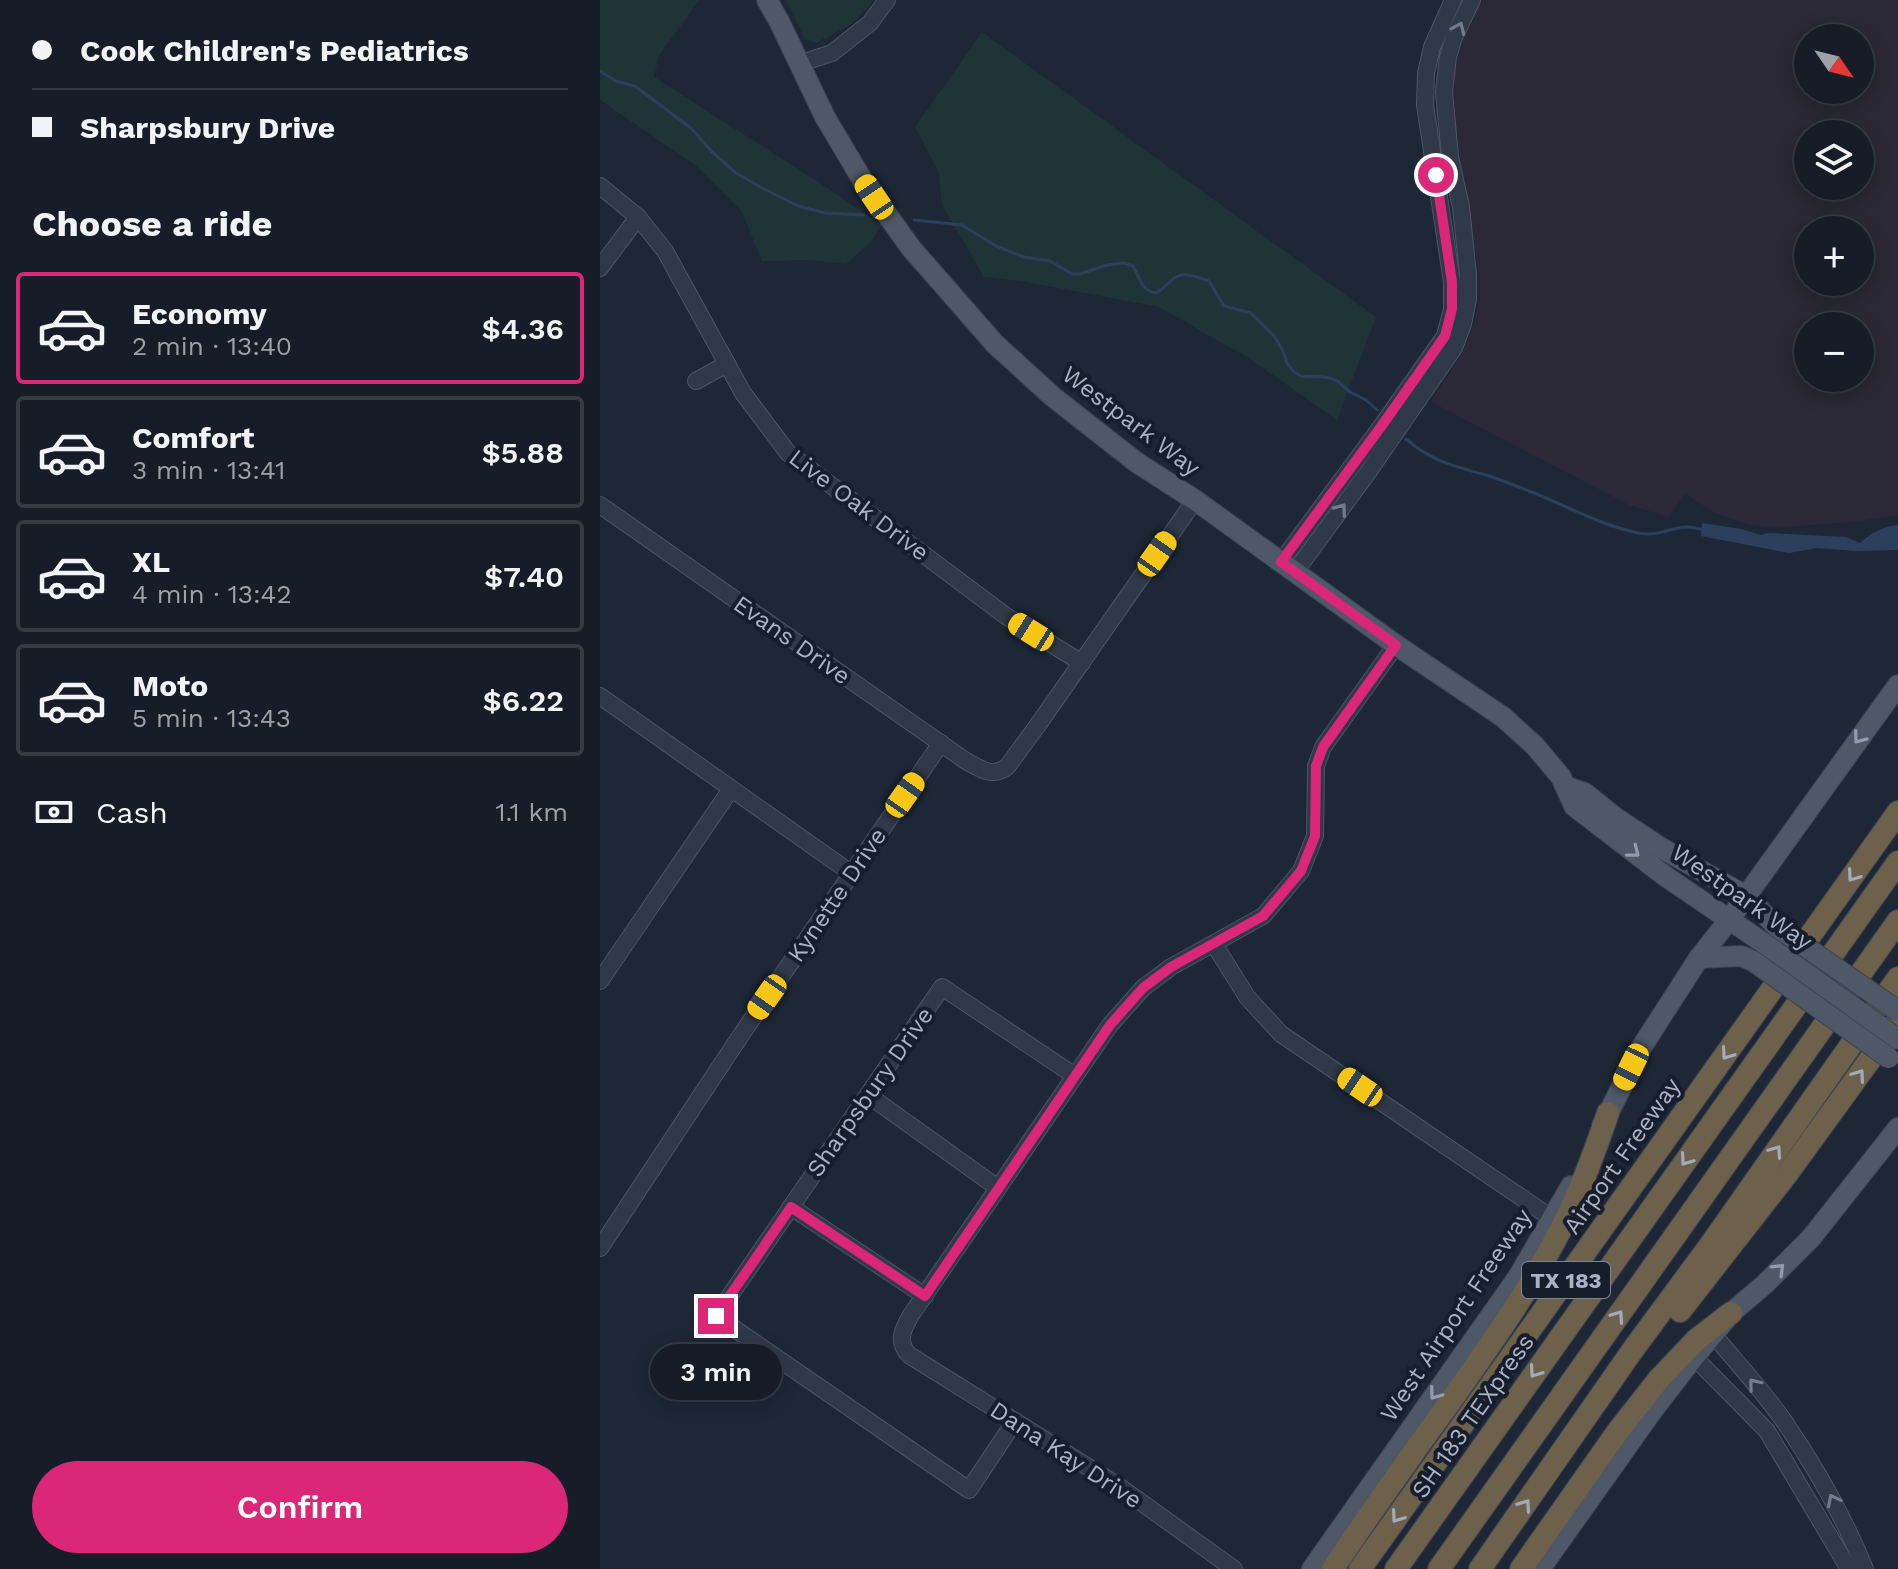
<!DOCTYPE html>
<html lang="en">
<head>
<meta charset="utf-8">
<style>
	:root { --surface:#161d28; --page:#1f2630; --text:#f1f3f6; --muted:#9ea2a8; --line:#353b45; --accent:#db2777 }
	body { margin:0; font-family:"Work Sans",sans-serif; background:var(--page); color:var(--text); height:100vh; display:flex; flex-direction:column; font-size:30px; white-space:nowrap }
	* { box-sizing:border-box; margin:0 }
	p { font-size:26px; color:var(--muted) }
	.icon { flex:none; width:44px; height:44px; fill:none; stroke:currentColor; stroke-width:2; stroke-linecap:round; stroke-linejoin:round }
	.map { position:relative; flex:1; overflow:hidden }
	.side { display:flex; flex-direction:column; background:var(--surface); width:600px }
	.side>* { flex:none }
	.banner { display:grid; align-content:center; height:176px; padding:0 32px; background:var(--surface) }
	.needle { width:52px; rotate:125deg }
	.controls { position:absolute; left:1194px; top:24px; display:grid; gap:16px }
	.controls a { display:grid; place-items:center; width:80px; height:80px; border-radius:50%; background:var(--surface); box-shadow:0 4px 20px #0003,0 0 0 2px var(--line); font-size:40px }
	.end { position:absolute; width:36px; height:36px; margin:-18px; border:10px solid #db2777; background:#fff; box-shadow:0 0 0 4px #fff }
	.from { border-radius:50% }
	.bubble { position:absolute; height:56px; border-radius:28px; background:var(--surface); box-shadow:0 4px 20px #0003,0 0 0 2px var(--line); font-size:26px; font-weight:600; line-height:56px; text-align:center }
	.car { position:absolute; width:24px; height:48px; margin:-24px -12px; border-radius:10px; box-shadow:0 0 6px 2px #0007; background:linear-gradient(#f5c518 24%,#345 0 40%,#f5c518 0 76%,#345 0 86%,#f5c518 0) }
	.banner b { display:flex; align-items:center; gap:28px; height:76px; font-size:30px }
	.banner b+b { border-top:2px solid var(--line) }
	.banner i { width:20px; height:20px; background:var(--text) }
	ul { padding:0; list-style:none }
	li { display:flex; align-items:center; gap:24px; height:112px; margin:0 16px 12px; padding:0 16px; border:4px solid var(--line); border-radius:8px }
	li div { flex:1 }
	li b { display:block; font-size:30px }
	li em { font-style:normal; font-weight:600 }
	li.on { border-color:var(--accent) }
	li>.icon { width:72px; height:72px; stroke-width:1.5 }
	h2 { padding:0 32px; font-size:36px; line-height:96px }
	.pay { display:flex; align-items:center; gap:20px; height:88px; padding:0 32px; font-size:30px }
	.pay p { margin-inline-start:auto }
	.button { display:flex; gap:16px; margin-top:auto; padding:16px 32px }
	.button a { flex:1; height:92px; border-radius:48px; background:var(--accent); color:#fff; font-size:32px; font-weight:600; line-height:92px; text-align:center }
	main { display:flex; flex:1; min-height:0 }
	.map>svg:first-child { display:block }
	.medical { fill:#2b2837; fill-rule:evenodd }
	.green { fill:#1f3437 }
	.water { fill:#2c405d }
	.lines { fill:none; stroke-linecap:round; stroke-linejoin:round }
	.stream { stroke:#2c405d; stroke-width:3 }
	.minor-casing { stroke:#4d5665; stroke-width:18 }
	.major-casing { stroke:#394250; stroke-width:22 }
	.highway-casing { stroke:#3b4351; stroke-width:24 }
	.minor { stroke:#303947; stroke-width:16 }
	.major { stroke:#4e5867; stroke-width:20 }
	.highway { stroke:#6d614c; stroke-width:22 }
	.major-bridge-casing { stroke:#394250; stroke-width:22; stroke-linecap:butt }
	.major-bridge { stroke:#4e5867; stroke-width:20 }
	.oneway { stroke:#737c8c }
	.oneway2 { stroke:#929cad }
	.oneway3 { stroke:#a3abb8 }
	.route { stroke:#db2777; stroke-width:10 }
	.labels { text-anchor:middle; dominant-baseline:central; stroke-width:8; stroke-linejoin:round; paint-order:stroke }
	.shield { fill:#161e2b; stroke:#7d8696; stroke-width:2 }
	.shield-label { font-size:22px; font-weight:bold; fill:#a9b3c4 }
	.street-label { font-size:24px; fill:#a9b3c4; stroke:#161e2b }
</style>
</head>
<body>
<main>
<section class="side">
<div class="banner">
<b><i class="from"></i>Cook Children's Pediatrics</b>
<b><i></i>Sharpsbury Drive</b>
</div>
<h2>Choose a ride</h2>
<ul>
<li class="on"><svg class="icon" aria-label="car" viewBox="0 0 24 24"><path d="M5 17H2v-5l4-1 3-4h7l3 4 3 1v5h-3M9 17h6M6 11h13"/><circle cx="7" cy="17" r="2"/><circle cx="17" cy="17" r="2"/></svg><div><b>Economy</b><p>2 min · 13:40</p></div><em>$4.36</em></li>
<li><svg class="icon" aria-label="car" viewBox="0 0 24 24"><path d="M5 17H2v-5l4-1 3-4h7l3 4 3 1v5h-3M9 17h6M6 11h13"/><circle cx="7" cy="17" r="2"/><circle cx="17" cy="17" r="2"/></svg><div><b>Comfort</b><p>3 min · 13:41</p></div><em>$5.88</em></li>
<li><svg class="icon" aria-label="car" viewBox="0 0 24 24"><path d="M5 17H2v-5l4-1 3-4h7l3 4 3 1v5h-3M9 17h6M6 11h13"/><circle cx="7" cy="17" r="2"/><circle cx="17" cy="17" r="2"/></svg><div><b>XL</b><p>4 min · 13:42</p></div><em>$7.40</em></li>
<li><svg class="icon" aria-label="car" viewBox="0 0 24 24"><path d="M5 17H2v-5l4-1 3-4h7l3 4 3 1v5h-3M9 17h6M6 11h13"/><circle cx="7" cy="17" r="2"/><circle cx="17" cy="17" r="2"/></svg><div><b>Moto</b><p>5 min · 13:43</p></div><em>$6.22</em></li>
</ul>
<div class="pay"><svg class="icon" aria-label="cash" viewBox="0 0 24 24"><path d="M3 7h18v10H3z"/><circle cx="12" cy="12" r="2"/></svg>Cash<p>1.1 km</p></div>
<div class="button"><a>Confirm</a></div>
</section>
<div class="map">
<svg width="1298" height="1569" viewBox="0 0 1298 1569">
	<rect width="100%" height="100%" fill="#1d2736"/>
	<path class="medical" d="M883 0H1298V515L1252 522 1176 528 1147 524 1115 513 1085 494 1069 517 1029 505 831 402 863 351 874 323 880 298 879 273 854 129 851 99 853 76 864 33ZM1208 38H1260V90H1208ZM1208 134H1260V186H1208ZM1208 230H1260V282H1208ZM1208 326H1260V378H1208Z"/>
	<g class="green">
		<polygon points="0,0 99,0 59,56 54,77 223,185 282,225 270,243 246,264 209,260 162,261 141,210 95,165 0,100"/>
		<polygon points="186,0 274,0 252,24 216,43 205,39"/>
		<polygon points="382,32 776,317 737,420 650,359 559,307 426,282 384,277 342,205 339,173 315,127"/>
	</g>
	<path class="water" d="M1102 523 1141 529 1161 535 1168 533 1246 537 1260 543C1270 534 1283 526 1298 525V550L1256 551 1217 548 1189 553 1101 536Z"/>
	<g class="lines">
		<g class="stream">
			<polyline points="0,71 16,81 35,86 92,129 112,152 136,173 164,189 198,206 225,213 264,215"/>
			<path d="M314 220 362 225 396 246 424 257 450 261 472 274H480L507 265 524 263 533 266C541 279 540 290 556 293 563 289 566 285 572 280 582 270 597 277 609 281L624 306 651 313 674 336 682 349 687 363 693 371 701 376 725 377 736 380 750 392 766 400 777 410"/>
			<path d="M806 439C834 463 855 466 889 476 902 480 916 486 929 491 965 505 1000 525 1038 533 1058 537 1069 528 1086 527 1092 527 1099 529 1105 530"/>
		</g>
		<g class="minor-casing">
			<g id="minor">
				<polyline points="198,64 232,53 270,23 287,0"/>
				<polyline points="0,186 38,217 65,251 143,393 188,453 406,616 482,663"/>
				<polyline points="0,268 38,217"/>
				<polyline points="96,381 127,364"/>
				<path d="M0 505 366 761C381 769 392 778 407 767L440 722 595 500"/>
				<polyline points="681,562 783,424 845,336 852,309 852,282 825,105 826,73 832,47 853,0"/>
				<polyline points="695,572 769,471 854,348 863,324 868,299 868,274 861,207 850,157 844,92 848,57 854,37 872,0"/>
				<polyline points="0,696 251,873"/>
				<polyline points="614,944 647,997 681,1034 953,1219"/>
				<polyline points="0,981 131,789"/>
				<polyline points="268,1095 398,1188"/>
				<polyline points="191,1207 325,1296"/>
				<polyline points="0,1248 139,1038 341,743"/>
				<path d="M1113 1334C1137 1363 1163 1391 1184 1421 1216 1468 1244 1517 1265 1569"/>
				<polyline points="1094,1357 1167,1431 1249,1569"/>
				<polyline points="415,1421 369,1490 116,1316 342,987 475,1076"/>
				<path d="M634 1569 520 1487 309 1355C296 1341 303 1329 311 1315L510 1025 543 988 571 967 663 916 701 871 715 836 716 766 723 747 796 645"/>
			</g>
		</g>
		<g class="major-casing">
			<g id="major">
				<polyline points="167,0 179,21 225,117 263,181 311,248 395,344 452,396 536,462 595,500 796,645 903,717 935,746 961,777 974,806 1065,876 1165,944"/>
				<polyline points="967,787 985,793 1016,818 1063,849 1146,896 1177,927"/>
				<polyline points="1099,958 1141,956 1153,961"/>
				<polyline points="1002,1126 1041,1048 1099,958 1129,920 1298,685"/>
				<polyline points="712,1569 918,1277 971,1186"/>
				<polyline points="940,1569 1053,1410 1094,1357 1131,1313 1165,1284 1211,1238 1298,1128"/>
			</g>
		</g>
		<g class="highway-casing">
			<g id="highway">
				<polyline points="1080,1311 1187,1174 1298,1021"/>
				<path d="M733 1569C772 1510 813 1453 855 1395 896 1337 937 1279 968 1215 984 1182 996 1148 1008 1113"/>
				<polyline points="760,1569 1298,812"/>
				<polyline points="796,1569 1298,862"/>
				<polyline points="839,1569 1298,921"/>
				<polyline points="880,1569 1032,1351 1111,1244 1298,978"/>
				<polyline points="921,1569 1018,1431 1059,1379 1096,1340 1131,1313"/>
			</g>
		</g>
		<use href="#minor" class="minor"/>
		<use href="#major" class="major"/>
		<use href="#highway" class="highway"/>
		<g class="major-bridge-casing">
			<g id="major-bridge">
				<polyline points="1177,927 1298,1011"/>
				<polyline points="1165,944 1298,1039"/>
				<polyline points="1153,961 1289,1058"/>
			</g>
		</g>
		<use href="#major-bridge" class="major-bridge"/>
	</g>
	<defs><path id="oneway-chevron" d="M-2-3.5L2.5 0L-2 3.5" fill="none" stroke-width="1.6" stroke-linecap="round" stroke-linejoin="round" transform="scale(2)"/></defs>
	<g class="oneway">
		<use href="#oneway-chevron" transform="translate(859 28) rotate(-66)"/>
		<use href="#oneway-chevron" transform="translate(741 509) rotate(-54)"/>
		<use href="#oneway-chevron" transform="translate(1154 1384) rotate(-129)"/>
		<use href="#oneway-chevron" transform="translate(1233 1500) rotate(-117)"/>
	</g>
	<g class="oneway2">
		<use href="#oneway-chevron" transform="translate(1259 738) rotate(126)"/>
		<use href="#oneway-chevron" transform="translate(1034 852) rotate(38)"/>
		<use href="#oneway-chevron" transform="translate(1179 1269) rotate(-45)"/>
		<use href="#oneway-chevron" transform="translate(835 1394) rotate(126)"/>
	</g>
	<g class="oneway3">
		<use href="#oneway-chevron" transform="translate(1253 876) rotate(125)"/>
		<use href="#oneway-chevron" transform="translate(1127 1054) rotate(125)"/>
		<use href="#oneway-chevron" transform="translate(1259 1075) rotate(-55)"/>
		<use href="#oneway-chevron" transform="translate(1176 1151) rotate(-55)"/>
		<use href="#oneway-chevron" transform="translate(1086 1160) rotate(125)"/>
		<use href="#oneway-chevron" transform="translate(1018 1316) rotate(-55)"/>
		<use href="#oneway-chevron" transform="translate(935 1372) rotate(125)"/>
		<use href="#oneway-chevron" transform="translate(925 1505) rotate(-55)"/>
		<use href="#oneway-chevron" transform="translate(797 1517) rotate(125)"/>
	</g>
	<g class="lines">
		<polyline class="route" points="116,1316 191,1207 325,1296 510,1025 543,988 571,967 663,916 701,871 715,836 716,766 723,747 796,645 681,562 783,424 845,336 852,309 852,282 836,175"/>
	</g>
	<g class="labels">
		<rect class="shield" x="922" y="1262" width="88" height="36" rx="6"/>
		<g class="shield-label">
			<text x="966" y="1280">TX 183</text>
		</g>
		<g class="street-label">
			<text transform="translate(531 421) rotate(37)">Westpark Way</text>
			<text transform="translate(259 505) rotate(37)">Live Oak Drive</text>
			<text transform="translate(192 640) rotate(35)">Evans Drive</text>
			<text transform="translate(237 895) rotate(-56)">Kynette Drive</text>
			<text transform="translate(1142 897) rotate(35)">Westpark Way</text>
			<text transform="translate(270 1092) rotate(-55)">Sharpsbury Drive</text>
			<text transform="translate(1022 1156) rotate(-55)">Airport Freeway</text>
			<text transform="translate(856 1315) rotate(-56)">West Airport Freeway</text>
			<text transform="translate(873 1416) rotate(-55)">SH 183 TEXpress</text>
			<text transform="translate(466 1455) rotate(33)">Dana Kay Drive</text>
		</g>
	</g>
</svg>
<div class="controls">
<a><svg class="needle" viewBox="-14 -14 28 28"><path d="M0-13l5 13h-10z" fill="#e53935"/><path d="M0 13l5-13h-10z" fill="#9ea2a8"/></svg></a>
<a><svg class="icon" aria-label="layers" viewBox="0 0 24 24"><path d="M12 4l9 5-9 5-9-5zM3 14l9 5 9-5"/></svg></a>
<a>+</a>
<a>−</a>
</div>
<i class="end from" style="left:836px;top:175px"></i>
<i class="end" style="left:116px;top:1316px"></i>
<div class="bubble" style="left:50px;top:1344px;width:132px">3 min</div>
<i class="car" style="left:274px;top:197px;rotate:326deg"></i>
<i class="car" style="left:557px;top:554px;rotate:35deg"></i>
<i class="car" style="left:431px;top:632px;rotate:302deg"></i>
<i class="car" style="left:305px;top:795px;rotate:35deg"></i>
<i class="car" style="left:167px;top:997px;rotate:215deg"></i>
<i class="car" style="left:1031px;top:1067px;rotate:206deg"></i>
<i class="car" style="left:760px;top:1087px;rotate:304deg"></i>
</div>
</main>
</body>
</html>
